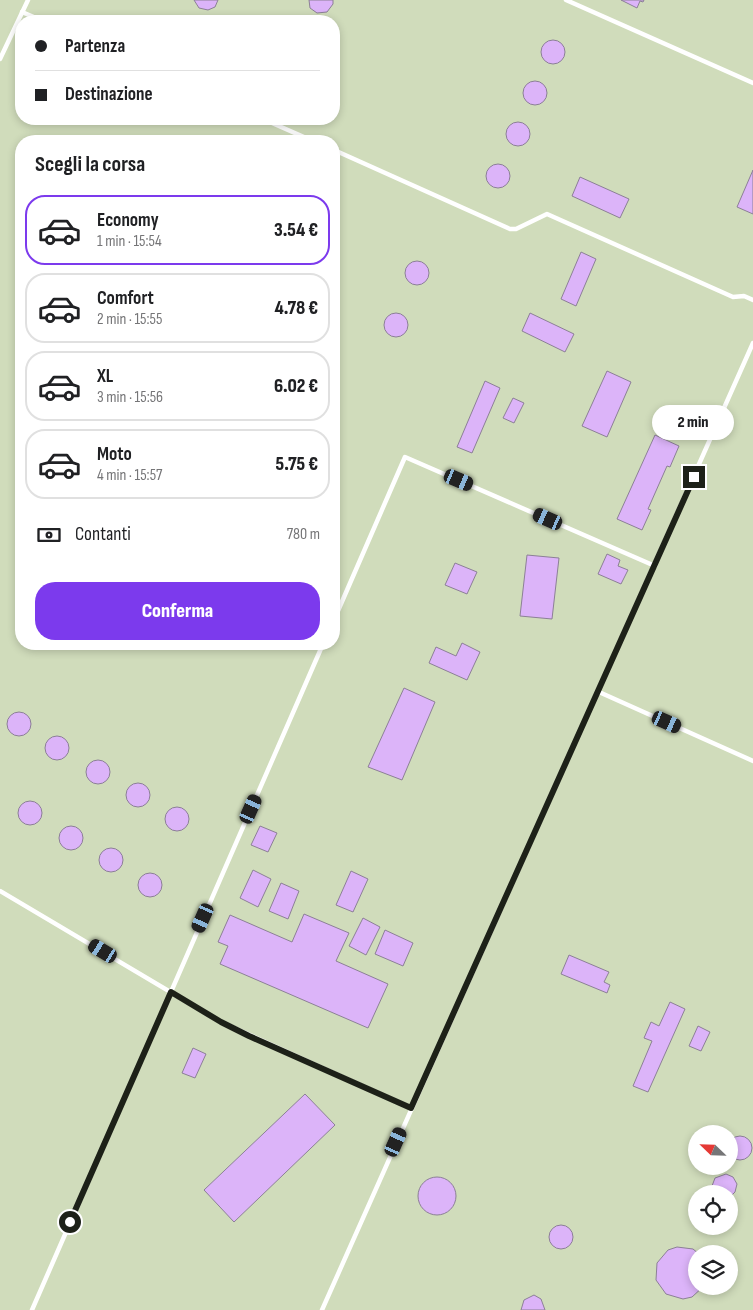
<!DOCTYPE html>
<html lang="it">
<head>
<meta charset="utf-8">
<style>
	:root { --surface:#fff; --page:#f6f6f6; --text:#202124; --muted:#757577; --line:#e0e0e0; --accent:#7c3aed }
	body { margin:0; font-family:"Sofia Sans Condensed",sans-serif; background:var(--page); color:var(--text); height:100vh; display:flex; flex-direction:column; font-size:19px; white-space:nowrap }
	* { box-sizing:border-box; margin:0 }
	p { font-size:16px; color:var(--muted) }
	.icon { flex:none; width:28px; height:28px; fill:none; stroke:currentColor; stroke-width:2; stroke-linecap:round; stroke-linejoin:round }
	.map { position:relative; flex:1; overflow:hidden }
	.details { position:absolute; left:15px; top:135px; width:325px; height:515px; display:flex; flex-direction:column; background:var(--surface); border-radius:20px; box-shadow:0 2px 8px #0003 }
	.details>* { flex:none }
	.guide { position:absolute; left:15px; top:15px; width:325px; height:110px; border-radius:20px; box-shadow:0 2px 8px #0003; display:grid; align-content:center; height:110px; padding:0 20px; background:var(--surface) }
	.needle { width:32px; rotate:293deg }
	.fabs { position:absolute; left:688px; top:1125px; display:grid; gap:10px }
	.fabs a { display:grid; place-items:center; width:50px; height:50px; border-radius:50%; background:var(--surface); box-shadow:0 2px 8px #0003; font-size:25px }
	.end { position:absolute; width:22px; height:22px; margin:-11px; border:6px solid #1d2118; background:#fff; box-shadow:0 0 0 2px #fff }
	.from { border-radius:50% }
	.bubble { position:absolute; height:35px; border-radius:18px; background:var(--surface); box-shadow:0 2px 8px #0003; font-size:16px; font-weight:800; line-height:35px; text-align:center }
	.car { position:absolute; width:15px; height:30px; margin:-15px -8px; border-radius:6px; box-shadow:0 0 4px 1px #0007; background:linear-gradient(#222 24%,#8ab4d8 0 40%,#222 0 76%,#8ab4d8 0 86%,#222 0) }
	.guide b { display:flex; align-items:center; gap:18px; height:48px; font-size:19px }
	.guide b+b { border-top:1px solid var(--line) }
	.guide i { width:12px; height:12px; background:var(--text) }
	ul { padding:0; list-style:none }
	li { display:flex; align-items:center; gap:15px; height:70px; margin:0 10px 8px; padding:0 10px; border:2px solid var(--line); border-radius:20px }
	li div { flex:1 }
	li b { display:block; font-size:19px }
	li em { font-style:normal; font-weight:800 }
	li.current { border-color:var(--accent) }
	li>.icon { width:45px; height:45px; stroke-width:1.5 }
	h2 { padding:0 20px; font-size:22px; line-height:60px }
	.pay { display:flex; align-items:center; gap:12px; height:55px; padding:0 20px; font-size:19px }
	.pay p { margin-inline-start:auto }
	.primary-button { display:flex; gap:10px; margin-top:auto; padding:10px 20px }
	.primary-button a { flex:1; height:58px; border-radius:20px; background:var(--accent); color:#fff; font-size:20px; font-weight:800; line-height:58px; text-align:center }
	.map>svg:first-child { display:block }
	.built { fill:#d0dcbb; fill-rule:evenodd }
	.building { fill:#dcb4f9; stroke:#8c8096 }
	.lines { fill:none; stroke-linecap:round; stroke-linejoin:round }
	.lane { stroke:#fff; stroke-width:4.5 }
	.route { stroke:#1d2118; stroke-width:6 }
</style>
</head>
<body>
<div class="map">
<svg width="753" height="1310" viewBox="0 0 753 1310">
	<rect width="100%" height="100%" fill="#dce6cc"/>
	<path class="built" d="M0 0H753V1310H0ZM21 21H334V119H21ZM21 141H334V644H21ZM696 1134H729V1166H696ZM696 1194H729V1226H696ZM696 1254H729V1286H696Z"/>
	<g class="building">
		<polygon points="194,0 218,0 215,7 208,10 199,8"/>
		<polygon points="309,0 333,0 333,4 327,12 317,13 310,8"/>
		<polygon points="621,0 644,0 643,2 640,1 637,8"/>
		<circle cx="553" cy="52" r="12"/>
		<circle cx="535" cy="93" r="12"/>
		<circle cx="518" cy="134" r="12"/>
		<circle cx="498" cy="176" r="12"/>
		<polygon points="753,170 753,214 737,207"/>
		<polygon points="580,177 629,199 620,218 572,196"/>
		<polygon points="581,252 596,259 576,306 561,299"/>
		<circle cx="417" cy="273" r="12"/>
		<circle cx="396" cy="325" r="12"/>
		<polygon points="530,313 574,334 565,352 522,331"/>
		<polygon points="607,371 631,382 607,437 582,426"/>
		<polygon points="485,381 500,388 472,453 457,447"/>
		<polygon points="513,398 524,403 514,423 503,418"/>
		<polygon points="655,435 679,446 670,467 667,466 648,509 651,510 642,530 617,519"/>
		<polygon points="607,554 620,560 618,566 628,570 621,584 598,574"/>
		<polygon points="527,555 559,558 552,619 520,616"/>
		<polygon points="455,563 477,572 467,594 445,585"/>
		<polygon points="462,643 480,652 467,680 429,663 436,647 456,656"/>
		<polygon points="404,688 435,702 402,780 368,767"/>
		<circle cx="19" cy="724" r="12"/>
		<circle cx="57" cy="748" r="12"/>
		<circle cx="98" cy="772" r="12"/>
		<circle cx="138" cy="795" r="12"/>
		<circle cx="30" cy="813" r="12"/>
		<circle cx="177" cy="819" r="12"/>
		<circle cx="71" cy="838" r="12"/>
		<polygon points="260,826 277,833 268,852 251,845"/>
		<circle cx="111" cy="860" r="12"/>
		<polygon points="253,870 271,879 258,907 240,898"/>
		<polygon points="351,871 368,879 353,912 336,905"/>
		<circle cx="150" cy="885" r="12"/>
		<polygon points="281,883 299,891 288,919 269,911"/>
		<polygon points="304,914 349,933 336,961 388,984 368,1028 220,964 228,946 218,942 230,915 292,942"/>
		<polygon points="363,918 380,927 366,955 349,946"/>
		<polygon points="385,930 413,943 403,966 375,954"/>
		<polygon points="569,955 609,972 604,982 610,985 607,993 561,974"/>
		<polygon points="670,1002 685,1009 648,1092 633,1086 652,1041 644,1038 651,1022 659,1026"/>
		<polygon points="698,1026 710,1032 701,1051 689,1046"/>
		<polygon points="193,1048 206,1054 195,1078 182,1073"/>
		<polygon points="305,1094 335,1125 234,1222 204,1190"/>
		<circle cx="740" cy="1148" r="12"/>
		<polygon points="726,1174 733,1177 737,1184 735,1192 729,1198 729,1194 715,1194 712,1186 715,1178"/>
		<circle cx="437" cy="1196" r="19"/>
		<circle cx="561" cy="1237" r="12"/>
		<polygon points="677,1247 693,1249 699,1254 696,1254 696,1286 704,1286 692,1297 683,1299 666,1294 656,1280 657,1263 668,1250"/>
		<polygon points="534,1295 541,1299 545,1310 521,1310 524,1300"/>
	</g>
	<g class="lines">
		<g class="lane">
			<polyline points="566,0 753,83"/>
			<polyline points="22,12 43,21"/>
			<polyline points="0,59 28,0"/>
			<polyline points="263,119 313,141"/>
			<polyline points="334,150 510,229 516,229 547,214 733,297 744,296 753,300"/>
			<polyline points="334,620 405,457 655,566"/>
			<polyline points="599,692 753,761"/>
			<polyline points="0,891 221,1022 411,1108"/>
			<polyline points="32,1310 323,644"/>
			<polyline points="322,1310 753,343"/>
		</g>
	</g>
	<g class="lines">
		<polyline class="route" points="70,1222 171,992 221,1022 249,1036 411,1108 694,477"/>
	</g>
</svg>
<div class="fabs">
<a><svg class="needle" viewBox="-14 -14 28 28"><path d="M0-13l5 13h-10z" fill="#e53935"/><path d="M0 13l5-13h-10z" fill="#757577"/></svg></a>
<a><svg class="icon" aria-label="locate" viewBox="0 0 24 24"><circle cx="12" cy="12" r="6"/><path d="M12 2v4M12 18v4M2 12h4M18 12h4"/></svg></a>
<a><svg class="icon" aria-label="layers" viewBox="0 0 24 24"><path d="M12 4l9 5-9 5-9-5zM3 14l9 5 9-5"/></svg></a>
</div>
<i class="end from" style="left:70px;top:1222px"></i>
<i class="end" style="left:694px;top:477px"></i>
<div class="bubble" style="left:652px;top:405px;width:82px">2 min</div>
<i class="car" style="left:459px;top:480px;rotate:113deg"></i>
<i class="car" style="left:548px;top:519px;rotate:294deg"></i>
<i class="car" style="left:667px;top:722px;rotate:114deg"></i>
<i class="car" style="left:251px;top:809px;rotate:24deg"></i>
<i class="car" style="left:203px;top:918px;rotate:204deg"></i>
<i class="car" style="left:103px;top:951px;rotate:301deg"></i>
<i class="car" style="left:396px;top:1142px;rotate:24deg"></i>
<div class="guide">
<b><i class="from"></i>Partenza</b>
<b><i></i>Destinazione</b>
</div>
<section class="details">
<h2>Scegli la corsa</h2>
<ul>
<li class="current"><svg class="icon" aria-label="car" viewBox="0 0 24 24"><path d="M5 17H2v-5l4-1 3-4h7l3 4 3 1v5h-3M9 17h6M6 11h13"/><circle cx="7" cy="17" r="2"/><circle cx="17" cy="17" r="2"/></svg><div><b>Economy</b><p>1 min · 15:54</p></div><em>3.54 €</em></li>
<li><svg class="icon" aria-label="car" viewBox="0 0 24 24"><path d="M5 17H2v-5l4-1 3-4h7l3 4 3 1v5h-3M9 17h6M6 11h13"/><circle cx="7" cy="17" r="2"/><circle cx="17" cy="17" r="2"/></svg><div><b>Comfort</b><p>2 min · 15:55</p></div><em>4.78 €</em></li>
<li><svg class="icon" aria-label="car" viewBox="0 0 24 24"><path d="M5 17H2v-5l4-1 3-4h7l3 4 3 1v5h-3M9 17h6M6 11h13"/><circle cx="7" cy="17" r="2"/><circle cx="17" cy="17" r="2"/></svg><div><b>XL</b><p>3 min · 15:56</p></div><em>6.02 €</em></li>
<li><svg class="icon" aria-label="car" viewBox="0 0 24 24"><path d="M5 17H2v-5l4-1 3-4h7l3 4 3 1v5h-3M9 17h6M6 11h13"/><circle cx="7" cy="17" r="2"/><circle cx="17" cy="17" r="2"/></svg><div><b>Moto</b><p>4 min · 15:57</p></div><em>5.75 €</em></li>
</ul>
<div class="pay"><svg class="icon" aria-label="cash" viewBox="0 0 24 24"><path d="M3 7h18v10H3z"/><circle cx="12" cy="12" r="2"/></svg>Contanti<p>780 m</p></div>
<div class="primary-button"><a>Conferma</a></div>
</section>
</div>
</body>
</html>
